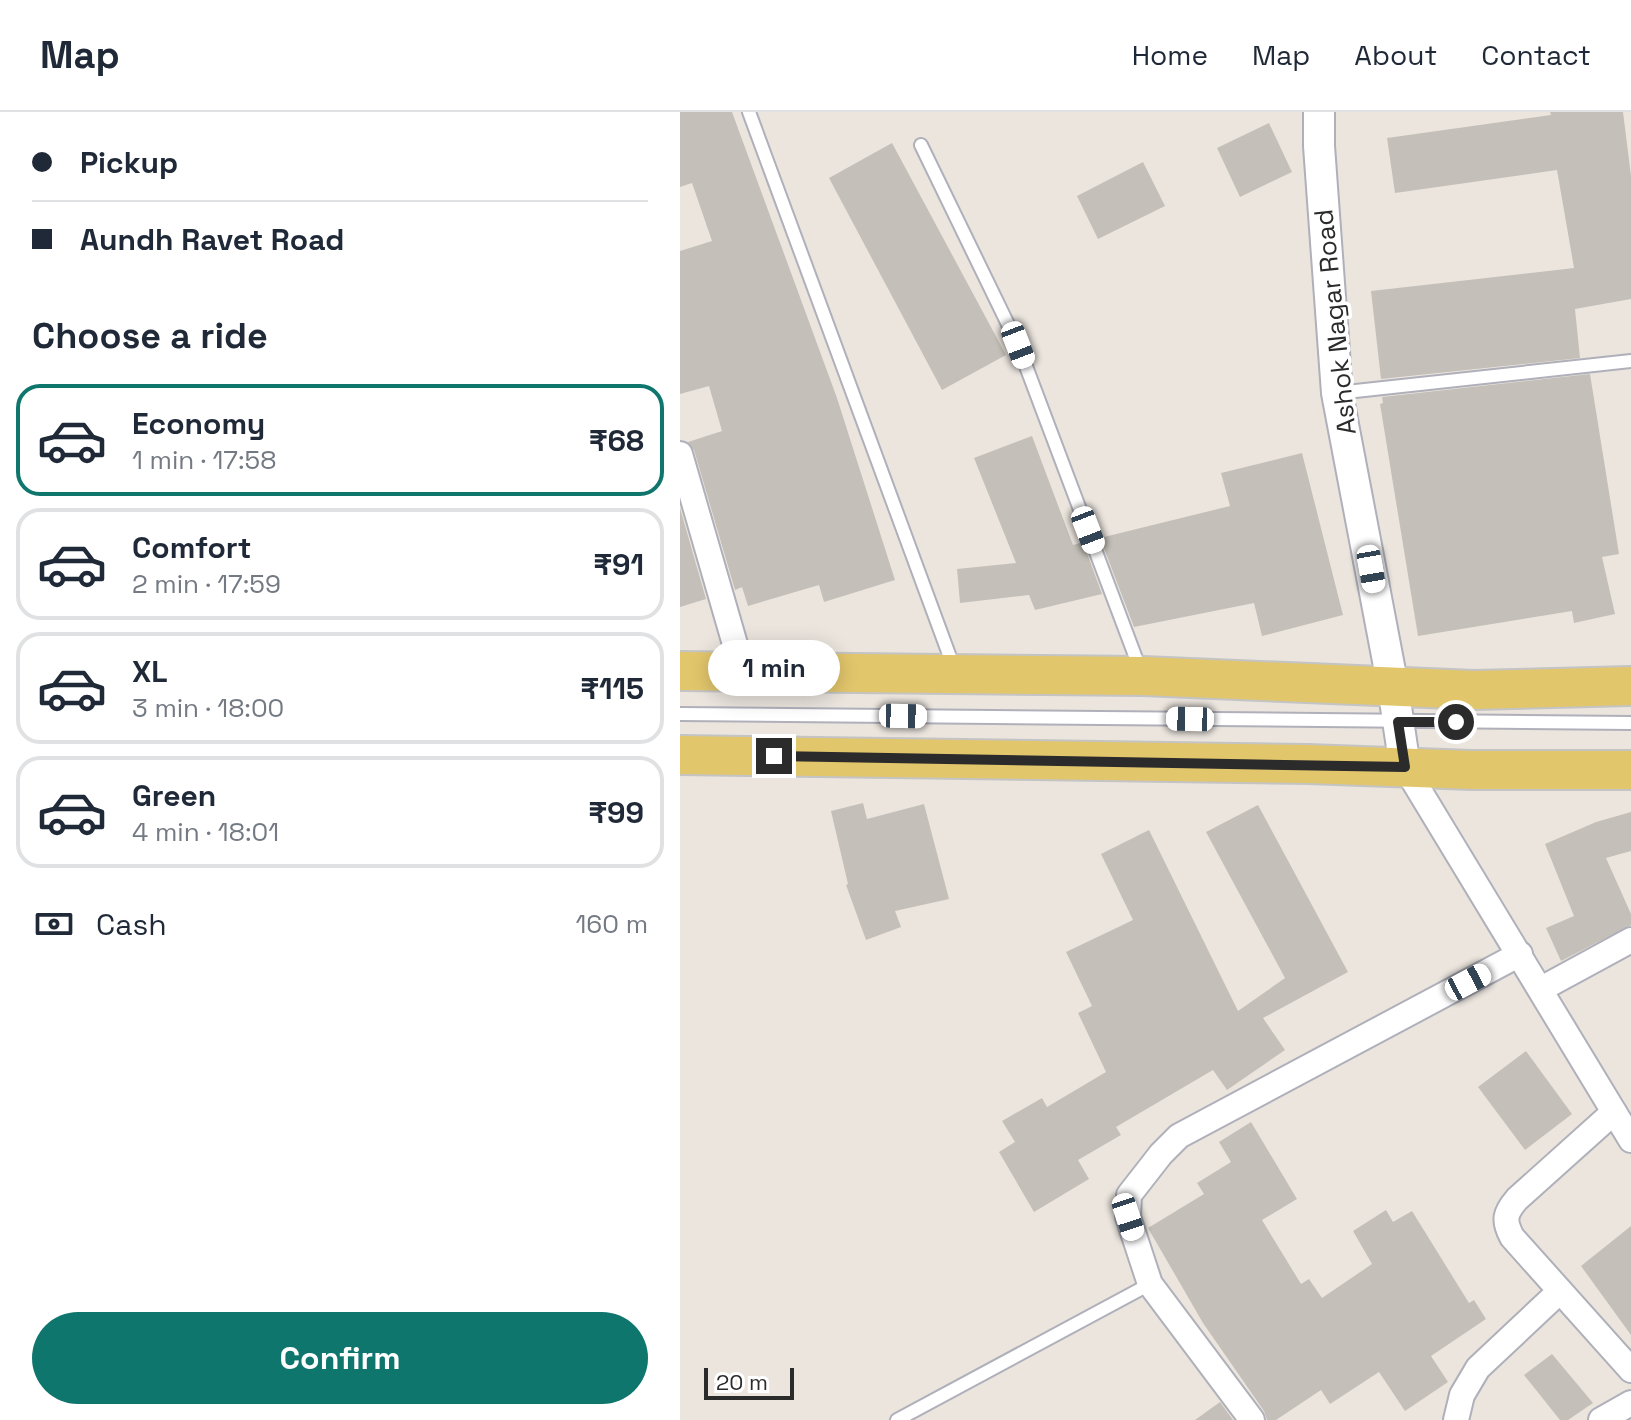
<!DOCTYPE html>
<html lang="en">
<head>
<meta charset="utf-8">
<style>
	:root { --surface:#fff; --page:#f6f6f7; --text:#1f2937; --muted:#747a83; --line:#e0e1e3; --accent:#0f766e }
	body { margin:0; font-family:"Space Grotesk",sans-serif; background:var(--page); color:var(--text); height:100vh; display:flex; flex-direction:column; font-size:30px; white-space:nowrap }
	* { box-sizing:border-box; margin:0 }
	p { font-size:26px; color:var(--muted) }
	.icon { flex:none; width:44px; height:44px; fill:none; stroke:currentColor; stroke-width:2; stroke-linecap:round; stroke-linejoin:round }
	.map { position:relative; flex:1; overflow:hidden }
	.drawer { display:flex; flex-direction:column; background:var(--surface); width:680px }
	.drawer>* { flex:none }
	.top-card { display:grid; align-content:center; height:176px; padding:0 32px; background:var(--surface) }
	.scale { position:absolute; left:24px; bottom:20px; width:90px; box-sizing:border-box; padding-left:8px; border:4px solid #2b2b2b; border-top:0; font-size:22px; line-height:28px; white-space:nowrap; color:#2b2b2b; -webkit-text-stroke:6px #fff; paint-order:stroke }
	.end { position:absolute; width:36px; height:36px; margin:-18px; border:10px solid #2b2b2b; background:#fff; box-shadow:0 0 0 4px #fff }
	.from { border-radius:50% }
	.bubble { position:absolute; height:56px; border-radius:28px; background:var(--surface); box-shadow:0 4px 20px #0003; font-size:26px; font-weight:800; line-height:56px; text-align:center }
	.car { position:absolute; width:24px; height:48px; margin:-24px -12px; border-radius:10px; box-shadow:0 0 6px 2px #0007; background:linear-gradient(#fff 24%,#345 0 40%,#fff 0 76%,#345 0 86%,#fff 0) }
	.top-card b { display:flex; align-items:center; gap:28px; height:76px; font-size:30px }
	.top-card b+b { border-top:2px solid var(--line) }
	.top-card i { width:20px; height:20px; background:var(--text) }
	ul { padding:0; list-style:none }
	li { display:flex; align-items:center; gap:24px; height:112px; margin:0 16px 12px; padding:0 16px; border:4px solid var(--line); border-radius:24px }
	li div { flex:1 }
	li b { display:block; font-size:30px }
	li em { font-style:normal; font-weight:800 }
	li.current { border-color:var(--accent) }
	li>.icon { width:72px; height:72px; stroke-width:1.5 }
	h2 { padding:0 32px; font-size:36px; line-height:96px }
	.pay { display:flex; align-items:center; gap:20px; height:88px; padding:0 32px; font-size:30px }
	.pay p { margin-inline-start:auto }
	.button { display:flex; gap:16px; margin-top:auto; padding:16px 32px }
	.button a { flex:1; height:92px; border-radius:48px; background:var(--accent); color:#fff; font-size:32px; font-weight:800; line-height:92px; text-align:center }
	header { display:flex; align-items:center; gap:48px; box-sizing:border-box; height:112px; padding:0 40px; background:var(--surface); border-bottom:2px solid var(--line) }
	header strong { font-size:38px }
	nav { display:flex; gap:44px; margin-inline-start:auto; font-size:28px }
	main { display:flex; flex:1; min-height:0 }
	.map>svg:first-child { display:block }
	.building { fill:#c4c0b9 }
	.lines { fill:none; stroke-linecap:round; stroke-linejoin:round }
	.service-casing { stroke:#afb0ba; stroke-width:16 }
	.minor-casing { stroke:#afb0ba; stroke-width:28 }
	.tertiary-casing { stroke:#afb0ba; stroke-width:34 }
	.primary-casing { stroke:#c4c4c4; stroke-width:42 }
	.service { stroke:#fff; stroke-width:12 }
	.minor { stroke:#fff; stroke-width:24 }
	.tertiary { stroke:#fff; stroke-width:30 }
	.primary { stroke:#e2c66c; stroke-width:38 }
	.route { stroke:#2b2b2b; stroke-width:10 }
	.labels { text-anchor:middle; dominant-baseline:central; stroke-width:7; stroke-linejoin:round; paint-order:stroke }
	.street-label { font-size:26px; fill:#2b2b2b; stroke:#fff }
</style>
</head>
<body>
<header>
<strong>Map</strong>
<nav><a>Home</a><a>Map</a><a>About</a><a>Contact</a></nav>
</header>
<main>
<section class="drawer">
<div class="top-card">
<b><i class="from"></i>Pickup</b>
<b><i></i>Aundh Ravet Road</b>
</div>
<h2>Choose a ride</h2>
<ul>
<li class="current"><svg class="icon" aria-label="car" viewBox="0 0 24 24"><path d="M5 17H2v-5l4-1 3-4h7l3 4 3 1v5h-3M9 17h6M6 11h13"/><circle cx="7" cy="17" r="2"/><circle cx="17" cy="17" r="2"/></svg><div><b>Economy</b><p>1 min · 17:58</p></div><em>₹68</em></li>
<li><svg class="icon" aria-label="car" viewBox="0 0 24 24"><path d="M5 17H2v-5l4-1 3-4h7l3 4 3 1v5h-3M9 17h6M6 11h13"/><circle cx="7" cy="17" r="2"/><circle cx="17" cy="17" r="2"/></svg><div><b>Comfort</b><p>2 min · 17:59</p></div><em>₹91</em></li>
<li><svg class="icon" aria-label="car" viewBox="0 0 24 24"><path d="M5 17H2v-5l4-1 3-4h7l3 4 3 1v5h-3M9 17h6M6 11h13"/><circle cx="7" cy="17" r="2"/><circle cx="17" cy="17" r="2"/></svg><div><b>XL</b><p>3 min · 18:00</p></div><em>₹115</em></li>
<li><svg class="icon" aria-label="car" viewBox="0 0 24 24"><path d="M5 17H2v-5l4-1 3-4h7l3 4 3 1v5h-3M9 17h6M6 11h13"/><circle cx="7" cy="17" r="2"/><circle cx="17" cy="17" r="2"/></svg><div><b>Green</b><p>4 min · 18:01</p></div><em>₹99</em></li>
</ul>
<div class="pay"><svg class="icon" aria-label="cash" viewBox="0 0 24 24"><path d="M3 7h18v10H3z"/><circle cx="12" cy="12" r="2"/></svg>Cash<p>160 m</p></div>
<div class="button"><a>Confirm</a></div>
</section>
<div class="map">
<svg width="951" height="1308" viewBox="0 0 951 1308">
	<rect width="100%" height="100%" fill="#ebe5de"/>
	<g class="building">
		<polygon points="0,0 52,0 157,286 215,468 144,490 139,473 68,494 62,475 55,478 14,338 8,330 42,319 29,274 0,282 0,139 32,129 12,71 0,75"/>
		<polygon points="870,0 943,0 951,64 951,187 895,197 900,246 701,267 691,179 894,156 877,58 715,81 707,26 871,3"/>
		<polygon points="589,11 612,60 560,85 537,36"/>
		<polygon points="212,31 326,243 262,278 149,66"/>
		<polygon points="463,50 485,94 418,127 397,84"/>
		<polygon points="910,262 939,442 922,445 935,502 894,511 892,499 738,524 700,292 703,291 702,285"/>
		<polygon points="352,324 393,433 403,430 422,482 355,498 349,483 280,491 277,457 336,451 294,346"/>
		<polygon points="622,341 663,503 582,524 574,491 454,515 420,426 550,394 541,361"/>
		<polygon points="0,396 26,487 0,495"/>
		<polygon points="183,691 187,707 244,692 269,787 215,799 221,815 186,828 166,773 168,772 151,699"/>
		<polygon points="578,693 668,860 583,906 605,938 547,978 533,958 436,1015 441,1023 398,1048 409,1067 354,1100 319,1040 335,1030 322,1009 362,986 367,995 426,960 398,901 412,894 386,840 453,808 421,742 469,718 558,899 605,866 526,720"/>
		<polygon points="951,700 951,739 926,746 951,802 951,813 881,849 866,816 894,804 865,732 916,710"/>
		<polygon points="846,939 892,1002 845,1038 798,975"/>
		<polygon points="571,1010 617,1087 582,1108 621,1172 629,1167 642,1186 692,1152 673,1119 706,1098 713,1110 732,1099 789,1191 794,1188 806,1207 751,1244 768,1270 725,1299 699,1260 650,1292 641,1278 596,1308 587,1308 584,1299 523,1211 468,1116 524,1082 517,1071 551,1050 539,1030"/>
		<polygon points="951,1114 951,1223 901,1154"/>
		<polygon points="872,1242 913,1291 888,1308 880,1308 844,1263"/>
		<polygon points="540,1290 553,1308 515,1308"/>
	</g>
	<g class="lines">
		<g class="service-casing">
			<g id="service">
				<polyline points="69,0 274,556"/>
				<polyline points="241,33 338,233 460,557"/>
				<polyline points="657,281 951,249"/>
				<polyline points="0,602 951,611"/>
				<polyline points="217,1308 470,1172"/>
			</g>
		</g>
		<g class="minor-casing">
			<g id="minor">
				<polyline points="0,342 63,560"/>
				<polyline points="725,655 951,1028"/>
				<polyline points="861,877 951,828"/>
				<path d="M934 1000 837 1087C825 1101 823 1108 832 1125L951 1258"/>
				<polyline points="572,1308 470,1172 448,1105 449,1083 481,1042 499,1024 840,842"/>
				<polyline points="776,1308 782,1283 798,1256 880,1179"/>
				<polyline points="921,1308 951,1291"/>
			</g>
		</g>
		<g class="tertiary-casing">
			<polyline id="tertiary" points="639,0 639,34 657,281 713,575 725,655"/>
		</g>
		<g class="primary-casing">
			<g id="primary">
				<polyline points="0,559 463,564 794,578 951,574"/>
				<polyline points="0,643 628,652 792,658 951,658"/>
			</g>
		</g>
		<use href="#service" class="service"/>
		<use href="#minor" class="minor"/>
		<use href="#tertiary" class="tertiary"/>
		<use href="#primary" class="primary"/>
	</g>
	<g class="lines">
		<polyline class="route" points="94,644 725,655 718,610 776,610"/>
	</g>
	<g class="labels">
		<g class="street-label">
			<text transform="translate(655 210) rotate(-96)">Ashok Nagar Road</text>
		</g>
	</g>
</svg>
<div class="scale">20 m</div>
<i class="end from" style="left:776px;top:610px"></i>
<i class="end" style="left:94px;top:644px"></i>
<div class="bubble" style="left:28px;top:528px;width:132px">1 min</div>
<i class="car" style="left:338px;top:233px;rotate:159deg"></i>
<i class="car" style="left:408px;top:418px;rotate:159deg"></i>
<i class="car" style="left:691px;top:457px;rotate:170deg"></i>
<i class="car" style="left:223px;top:604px;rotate:91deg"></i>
<i class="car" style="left:510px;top:607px;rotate:271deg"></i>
<i class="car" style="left:788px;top:870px;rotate:62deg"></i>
<i class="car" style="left:448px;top:1105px;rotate:162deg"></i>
</div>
</main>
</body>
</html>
